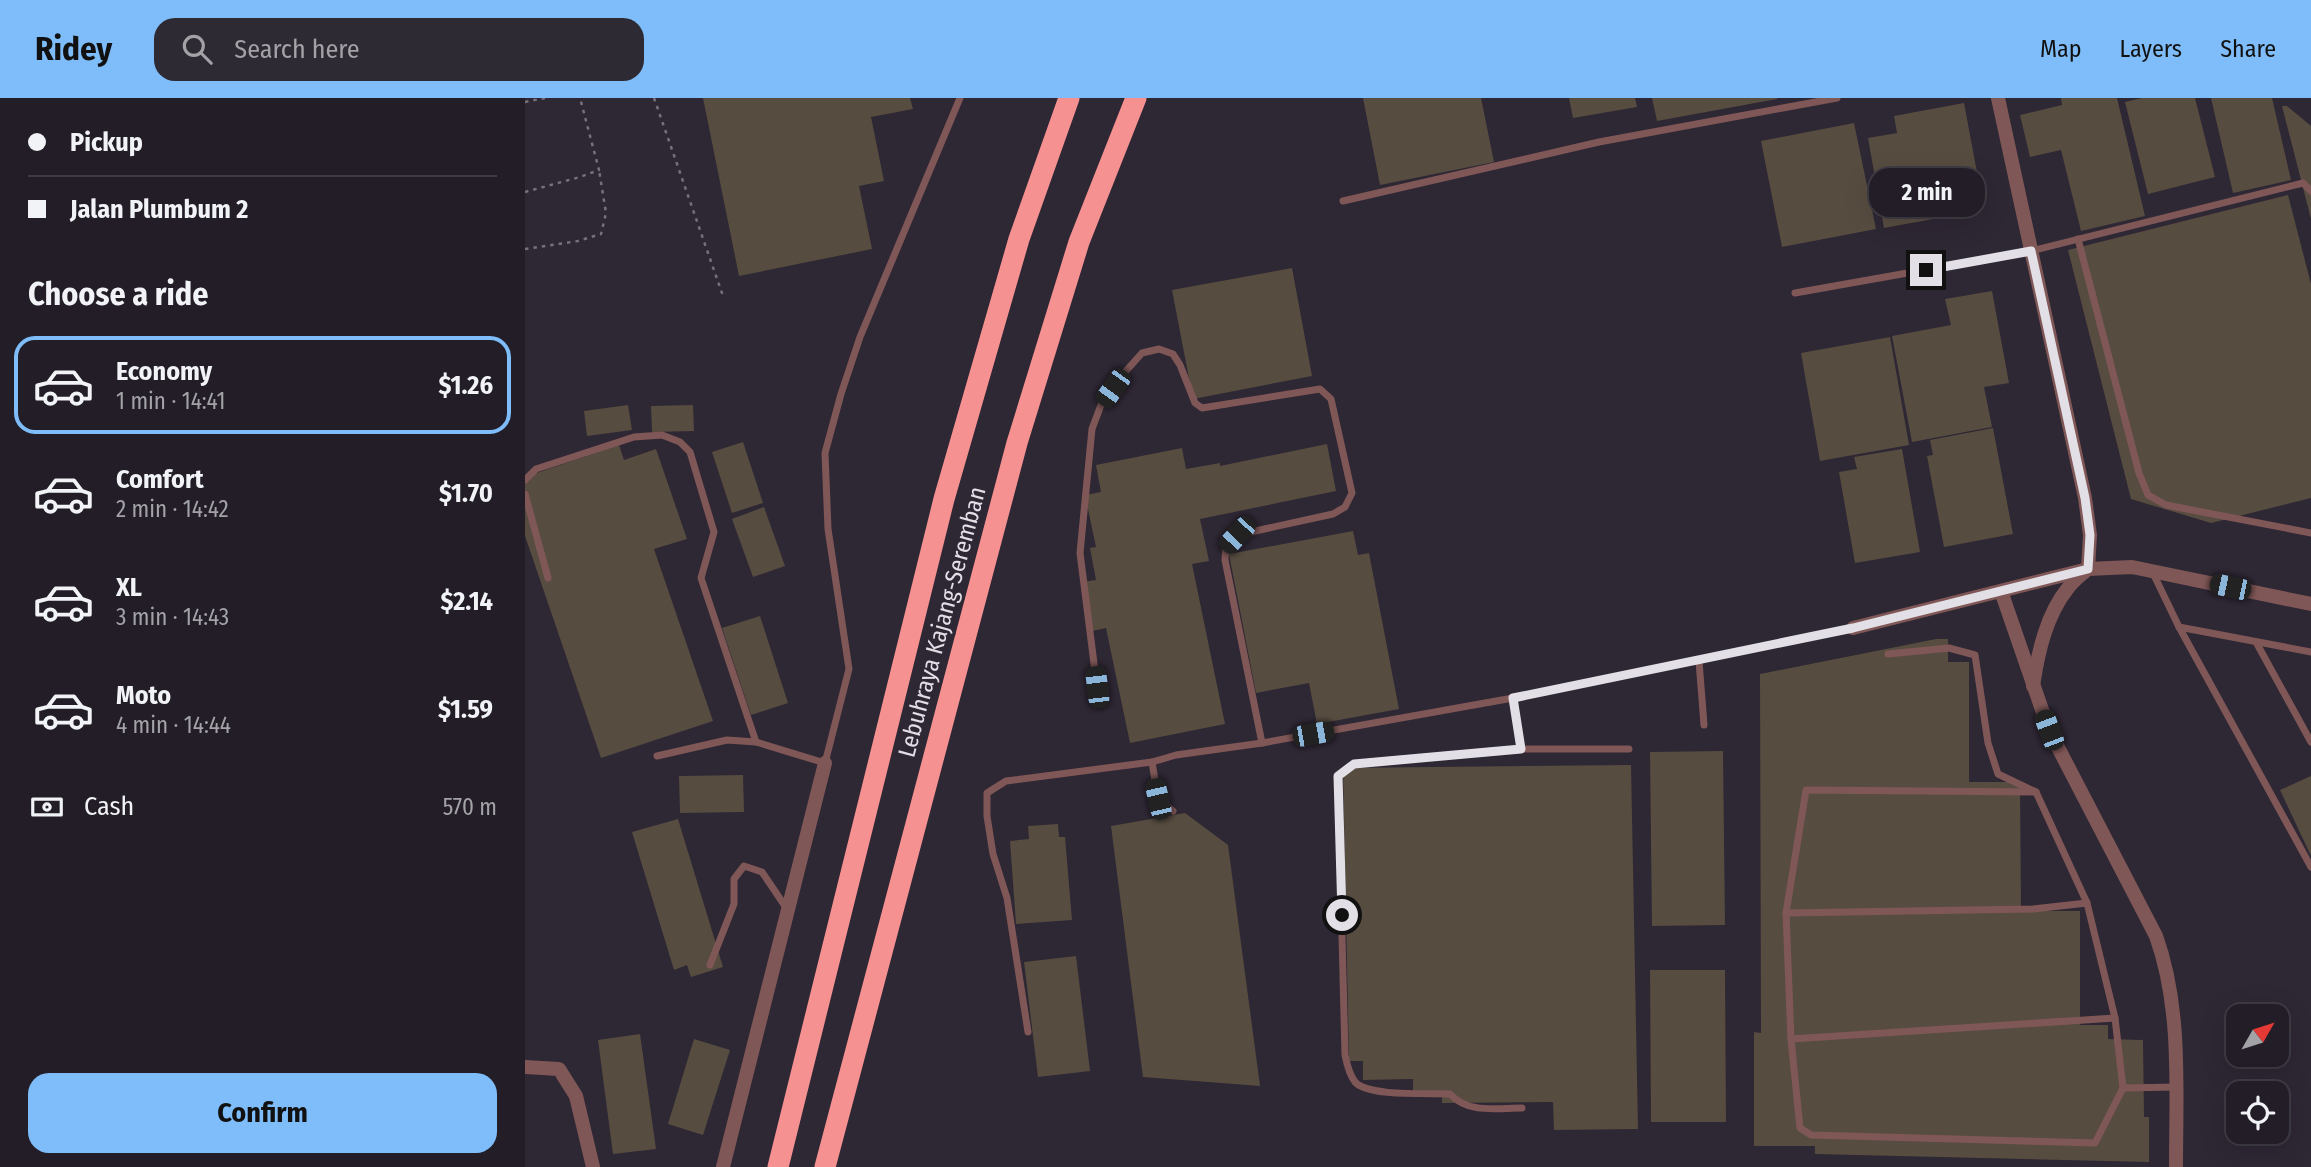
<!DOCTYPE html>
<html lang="en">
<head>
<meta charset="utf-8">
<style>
	:root { --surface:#221d27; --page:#2e2a33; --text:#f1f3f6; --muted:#a2a2a7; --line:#3f3b44; --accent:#7ebdf9 }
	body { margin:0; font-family:"Fira Sans Condensed",sans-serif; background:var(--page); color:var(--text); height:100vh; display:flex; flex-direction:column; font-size:26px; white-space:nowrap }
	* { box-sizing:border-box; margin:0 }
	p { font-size:23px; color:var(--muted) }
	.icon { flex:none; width:38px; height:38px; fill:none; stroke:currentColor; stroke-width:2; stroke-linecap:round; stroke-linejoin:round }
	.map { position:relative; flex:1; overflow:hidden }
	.drawer { display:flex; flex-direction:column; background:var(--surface); width:525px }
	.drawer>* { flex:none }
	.hud { display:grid; align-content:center; height:154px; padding:0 28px; background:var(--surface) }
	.needle { width:46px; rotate:51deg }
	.buttons { position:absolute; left:1701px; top:906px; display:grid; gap:14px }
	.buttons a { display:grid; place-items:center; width:63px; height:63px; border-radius:14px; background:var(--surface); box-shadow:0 7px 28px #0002,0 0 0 2px var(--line); font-size:35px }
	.end { position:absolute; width:32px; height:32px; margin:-16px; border:9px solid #e3dfe7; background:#111; box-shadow:0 0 0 4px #111 }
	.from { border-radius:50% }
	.bubble { position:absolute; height:49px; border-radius:21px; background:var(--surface); box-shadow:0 7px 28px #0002,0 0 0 2px var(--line); font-size:23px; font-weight:700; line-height:49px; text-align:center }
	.car { position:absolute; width:21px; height:42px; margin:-21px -10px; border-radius:9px; box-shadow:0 0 5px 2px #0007; background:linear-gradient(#222 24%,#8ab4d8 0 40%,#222 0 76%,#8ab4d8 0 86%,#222 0) }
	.hud b { display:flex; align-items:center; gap:24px; height:66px; font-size:26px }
	.hud b+b { border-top:2px solid var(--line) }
	.hud i { width:18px; height:18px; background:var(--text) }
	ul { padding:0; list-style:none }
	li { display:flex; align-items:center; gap:21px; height:98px; margin:0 14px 10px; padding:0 14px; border:4px solid transparent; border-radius:21px }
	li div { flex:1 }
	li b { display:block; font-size:26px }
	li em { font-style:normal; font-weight:700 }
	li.selected { border-color:var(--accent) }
	li>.icon { width:63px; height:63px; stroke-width:1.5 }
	h2 { padding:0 28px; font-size:32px; line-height:84px }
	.pay { display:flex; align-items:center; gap:18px; height:77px; padding:0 28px; font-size:26px }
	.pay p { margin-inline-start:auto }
	.primary-button { display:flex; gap:14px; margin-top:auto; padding:14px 28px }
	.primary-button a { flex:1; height:80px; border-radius:21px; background:var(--accent); color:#111; font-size:28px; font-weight:700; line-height:80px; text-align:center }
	header { display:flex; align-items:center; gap:42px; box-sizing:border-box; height:98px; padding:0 35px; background:var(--accent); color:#111 }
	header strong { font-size:33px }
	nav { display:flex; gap:38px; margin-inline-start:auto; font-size:24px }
	.search { width:490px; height:63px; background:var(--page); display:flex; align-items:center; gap:18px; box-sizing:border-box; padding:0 24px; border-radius:21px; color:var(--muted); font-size:26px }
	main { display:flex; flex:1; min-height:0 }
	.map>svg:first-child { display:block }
	.building { fill:#574c40 }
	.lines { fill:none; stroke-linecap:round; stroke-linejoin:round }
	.path { stroke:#77717c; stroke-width:2.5; stroke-dasharray:3.5 5; stroke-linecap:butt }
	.lane { stroke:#805757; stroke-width:7 }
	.street { stroke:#805757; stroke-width:14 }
	.highway { stroke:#f69192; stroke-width:21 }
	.route { stroke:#e3dfe7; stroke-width:9 }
	.labels { text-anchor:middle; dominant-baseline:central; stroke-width:6; stroke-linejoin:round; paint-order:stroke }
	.street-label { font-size:24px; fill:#e3dfe7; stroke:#2e2734 }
</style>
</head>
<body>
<header>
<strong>Ridey</strong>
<div class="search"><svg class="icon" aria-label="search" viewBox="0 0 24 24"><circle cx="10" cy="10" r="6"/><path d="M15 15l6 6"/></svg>Search here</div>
<nav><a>Map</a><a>Layers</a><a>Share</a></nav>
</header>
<main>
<section class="drawer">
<div class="hud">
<b><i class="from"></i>Pickup</b>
<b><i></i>Jalan Plumbum 2</b>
</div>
<h2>Choose a ride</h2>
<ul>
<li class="selected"><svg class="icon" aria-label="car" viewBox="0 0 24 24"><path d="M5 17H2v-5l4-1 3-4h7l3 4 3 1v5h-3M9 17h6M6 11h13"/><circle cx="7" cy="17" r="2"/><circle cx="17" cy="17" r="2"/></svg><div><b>Economy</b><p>1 min · 14:41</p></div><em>$1.26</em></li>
<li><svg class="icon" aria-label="car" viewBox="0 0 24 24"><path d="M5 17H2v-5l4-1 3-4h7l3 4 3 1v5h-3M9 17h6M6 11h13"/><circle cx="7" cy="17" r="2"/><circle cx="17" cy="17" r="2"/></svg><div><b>Comfort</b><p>2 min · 14:42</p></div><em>$1.70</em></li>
<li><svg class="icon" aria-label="car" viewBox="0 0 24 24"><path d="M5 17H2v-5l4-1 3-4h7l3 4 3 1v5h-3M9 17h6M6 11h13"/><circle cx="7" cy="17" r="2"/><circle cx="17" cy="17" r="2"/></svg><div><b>XL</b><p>3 min · 14:43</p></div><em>$2.14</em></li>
<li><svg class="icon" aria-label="car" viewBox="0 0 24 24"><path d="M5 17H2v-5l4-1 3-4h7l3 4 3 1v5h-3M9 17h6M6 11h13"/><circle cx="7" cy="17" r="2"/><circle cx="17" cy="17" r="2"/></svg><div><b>Moto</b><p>4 min · 14:44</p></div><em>$1.59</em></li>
</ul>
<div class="pay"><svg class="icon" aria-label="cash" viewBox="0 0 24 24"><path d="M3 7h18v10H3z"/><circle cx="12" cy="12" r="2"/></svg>Cash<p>570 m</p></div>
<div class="primary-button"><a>Confirm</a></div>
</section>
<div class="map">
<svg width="1786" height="1069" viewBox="0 0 1786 1069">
	<rect width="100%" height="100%" fill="#2e2734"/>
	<g class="building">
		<polygon points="178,0 385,0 388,11 346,19 359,83 334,88 347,151 214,178"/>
		<polygon points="838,0 956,0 969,64 855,87"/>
		<polygon points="1044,0 1110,0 1112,9 1048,20"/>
		<polygon points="1127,0 1252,0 1252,1 1132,23"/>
		<polygon points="1536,0 1592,0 1620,118 1556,133 1536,52 1505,59 1495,17 1537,7"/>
		<polygon points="1617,0 1670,0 1690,79 1623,96 1600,4"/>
		<polygon points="1686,0 1747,0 1766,82 1708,95"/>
		<polygon points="1439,5 1454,85 1421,91 1425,118 1359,130 1343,40 1372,35 1369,18"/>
		<polygon points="1757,8 1762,8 1786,28 1786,121"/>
		<polygon points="1329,25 1351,131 1257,149 1236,43"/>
		<polygon points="1763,97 1786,186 1786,400 1686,425 1606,401 1543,152"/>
		<polygon points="767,170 787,278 668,301 647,192"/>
		<polygon points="1467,193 1484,285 1459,289 1467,329 1387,344 1367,238 1426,227 1420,201"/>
		<polygon points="1365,239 1384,347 1295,363 1276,255"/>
		<polygon points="103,307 107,332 62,338 59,313"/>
		<polygon points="168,307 169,333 127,334 126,308"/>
		<polygon points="1468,330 1488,436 1419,449 1402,358 1408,357 1405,342"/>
		<polygon points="218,344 238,405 207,415 187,354"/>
		<polygon points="802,346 811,393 675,421 684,463 667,466 700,626 605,645 581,530 567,533 557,484 571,482 565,450 571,449 560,397 576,394 571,367 657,350 661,371 695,365 695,368"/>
		<polygon points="94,347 99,362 131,351 162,441 129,451 188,623 76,660 0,438 0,379"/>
		<polygon points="1377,351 1395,454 1330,465 1314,374 1332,371 1329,359"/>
		<polygon points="239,409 260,468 228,479 207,421"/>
		<polygon points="828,433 833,457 844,455 874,611 792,626 784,585 731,595 704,456"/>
		<polygon points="235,518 263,605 226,617 197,530"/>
		<polygon points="1411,541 1423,541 1423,564 1444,564 1444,684 1495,684 1496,813 1555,813 1555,927 1583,927 1583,941 1618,942 1619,1019 1624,1019 1624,1064 1290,1056 1290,1048 1229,1048 1229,934 1236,935 1235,576"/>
		<polygon points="1198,653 1200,827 1127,828 1125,654"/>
		<polygon points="1106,667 1113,1031 1029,1032 1028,1004 917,1005 917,994 888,994 888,981 838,982 838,963 824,963 818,670"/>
		<polygon points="218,677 219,714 155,715 154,678"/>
		<polygon points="1786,678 1786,758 1755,692"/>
		<polygon points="660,715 703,747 735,988 618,979 586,728"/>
		<polygon points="153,721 198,869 166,879 162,867 149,872 107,734"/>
		<polygon points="533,726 534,739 540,739 547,822 491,826 485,743 504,741 503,728"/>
		<polygon points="551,858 565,973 513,979 499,864"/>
		<polygon points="1125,872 1200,872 1201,1024 1126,1024"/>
		<polygon points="115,936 131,1051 88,1056 73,942"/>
		<polygon points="169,941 205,952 178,1037 143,1026"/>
	</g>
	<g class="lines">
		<g class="path">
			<polyline points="129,0 198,198"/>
			<polyline points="0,4 20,0"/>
			<polyline points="0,94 55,79 74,72 55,0"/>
			<polyline points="0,151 53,143 76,136 81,115 74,72"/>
		</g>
		<g class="lane">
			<polyline points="818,103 1074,44 1312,0"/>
			<polyline points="1553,141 1614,375 1623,397 1641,407 1786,435"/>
			<polyline points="1270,195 1506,153 1778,85 1786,93"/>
			<polyline points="0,382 11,371 109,339 137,337 155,344 165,354 189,434 176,480 231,644 300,665 324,571 303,431 300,355 316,296 335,239 435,0"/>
			<polyline points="0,396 23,480"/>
			<polyline points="1627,473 1654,529 1786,769"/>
			<polyline points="1654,529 1786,554"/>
			<polyline points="1731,544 1786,644"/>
			<polyline points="1363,556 1424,550 1450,557 1463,645 1473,676 1511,694 1562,805 1590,920 1598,990 1651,989"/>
			<polyline points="1174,563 1179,627"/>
			<polyline points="572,589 555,455 567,331 576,307 601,273 617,255 634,251 648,256 655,267 670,305 677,310 795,291 806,301 827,395 820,409 808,416 712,437 701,448 700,462 737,645"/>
			<polyline points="988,600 996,651 1104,651"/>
			<path d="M996 651 829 666 813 678 820 957C822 967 824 976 830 984 844 999 903 995 925 996 943 1016 972 1010 997 1010"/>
			<polyline points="132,658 202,642 231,644"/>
			<polyline points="1511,694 1281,692 1261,815 1266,941 1275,1030 1286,1037 1570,1045 1598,990"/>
			<polyline points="648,713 633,701 627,664 651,657 737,645 988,600 1328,530"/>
			<polyline points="1261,815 1508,811 1562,805"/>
			<polyline points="185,867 209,806 209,781 219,768 237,774 262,811"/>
			<polyline points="503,934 482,800 468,756 462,718 462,695 481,683 627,664"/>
			<polyline points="1266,941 1590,920"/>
		</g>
		<g class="street">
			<path d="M1473 0 1560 400 1565 437 1563 471C1556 477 1548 483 1543 490 1521 517 1513 555 1508 588"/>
			<path d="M1476 493 1524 632 1631 838C1657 910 1651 993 1651 1069"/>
			<polyline points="1328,530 1563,471 1607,469 1786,506"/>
			<polyline points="0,969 34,971 51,998 68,1069"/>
			<polyline points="198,1069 300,665"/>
		</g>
		<g class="highway">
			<polyline points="253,1069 419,401 494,141 544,0"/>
			<polyline points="300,1069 492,345 554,144 611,0"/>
		</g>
	</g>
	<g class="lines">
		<polyline class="route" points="817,817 813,678 829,666 996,651 988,600 1328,530 1563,471 1565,437 1560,400 1506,153 1401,172"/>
	</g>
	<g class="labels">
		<g class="street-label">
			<text transform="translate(417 524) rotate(-75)">Lebuhraya Kajang-Seremban</text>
		</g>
	</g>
</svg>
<div class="buttons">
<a><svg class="needle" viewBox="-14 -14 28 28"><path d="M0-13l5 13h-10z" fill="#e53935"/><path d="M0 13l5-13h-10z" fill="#a2a2a7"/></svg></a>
<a><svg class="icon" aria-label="locate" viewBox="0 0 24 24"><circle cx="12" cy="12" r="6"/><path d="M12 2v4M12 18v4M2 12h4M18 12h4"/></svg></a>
</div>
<i class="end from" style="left:817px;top:817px"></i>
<i class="end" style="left:1401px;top:172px"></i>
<div class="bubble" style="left:1344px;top:70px;width:116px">2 min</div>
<i class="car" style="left:588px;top:290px;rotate:216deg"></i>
<i class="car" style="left:712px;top:437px;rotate:223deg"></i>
<i class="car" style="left:1705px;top:489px;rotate:282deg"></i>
<i class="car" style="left:572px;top:589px;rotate:353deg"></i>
<i class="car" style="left:1524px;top:632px;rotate:339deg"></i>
<i class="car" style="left:788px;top:636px;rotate:80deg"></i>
<i class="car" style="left:633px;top:701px;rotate:347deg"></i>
</div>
</main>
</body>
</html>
